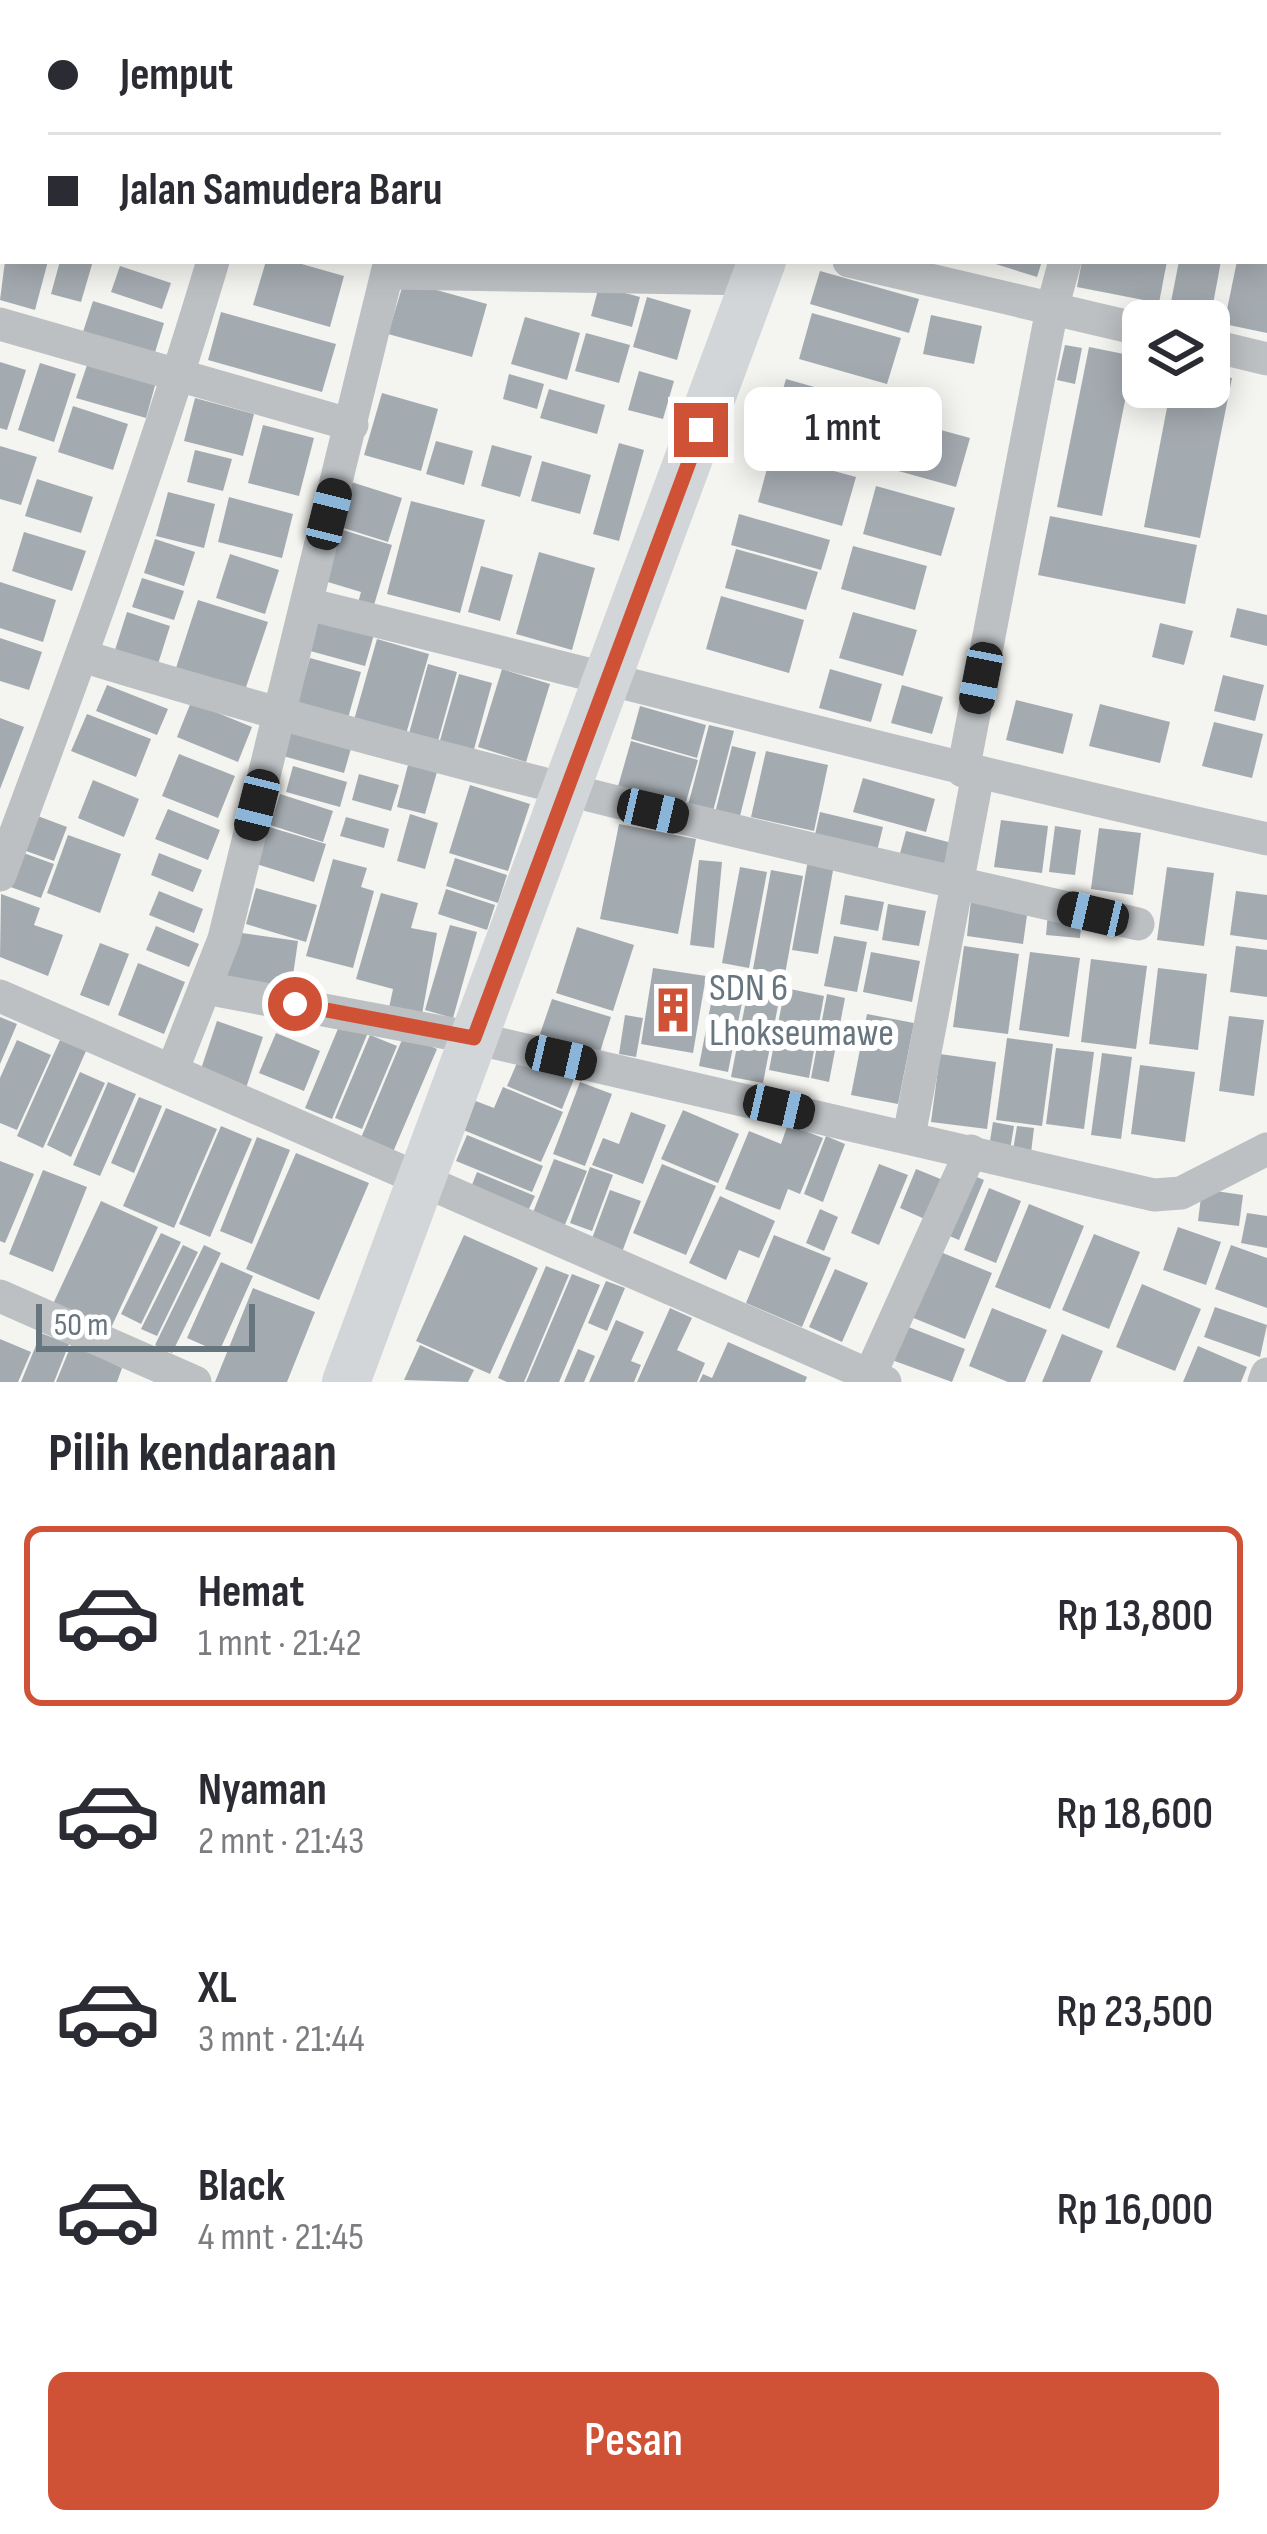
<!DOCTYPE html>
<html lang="id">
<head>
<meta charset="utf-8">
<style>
	:root { --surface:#fff; --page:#f2f2f3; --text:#2b2b33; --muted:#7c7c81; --line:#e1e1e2; --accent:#cf5236 }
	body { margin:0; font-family:"Sofia Sans Condensed",sans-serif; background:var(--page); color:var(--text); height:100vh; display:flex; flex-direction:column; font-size:45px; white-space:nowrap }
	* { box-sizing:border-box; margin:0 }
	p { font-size:39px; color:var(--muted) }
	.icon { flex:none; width:66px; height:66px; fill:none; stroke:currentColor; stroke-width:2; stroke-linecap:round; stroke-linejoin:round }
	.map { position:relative; height:1382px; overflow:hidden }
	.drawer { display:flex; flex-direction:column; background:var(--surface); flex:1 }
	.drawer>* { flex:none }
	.top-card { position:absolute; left:0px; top:0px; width:1269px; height:264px; box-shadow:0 6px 30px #0003; display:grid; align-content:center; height:264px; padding:0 48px; background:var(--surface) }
	.controls { position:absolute; left:1122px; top:300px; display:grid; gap:24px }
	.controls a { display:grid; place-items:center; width:108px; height:108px; border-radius:18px; background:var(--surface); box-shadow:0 6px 30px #0003; font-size:60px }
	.scale { position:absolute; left:36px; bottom:30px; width:219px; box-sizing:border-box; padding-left:12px; border:6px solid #67757f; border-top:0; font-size:33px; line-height:42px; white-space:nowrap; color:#67757f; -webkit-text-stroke:9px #fff; paint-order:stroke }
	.end { position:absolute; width:54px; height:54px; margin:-27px; border:15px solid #cf5236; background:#fff; box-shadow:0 0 0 6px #fff }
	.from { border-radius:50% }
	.bubble { position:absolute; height:84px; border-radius:18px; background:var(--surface); box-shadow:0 6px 30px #0003; font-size:39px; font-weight:600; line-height:84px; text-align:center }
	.car { position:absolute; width:36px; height:72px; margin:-36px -18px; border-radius:15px; box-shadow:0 0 9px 3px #0007; background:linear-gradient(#222 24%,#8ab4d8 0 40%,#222 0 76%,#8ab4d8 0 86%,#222 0) }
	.top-card b { display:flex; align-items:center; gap:42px; height:114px; font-size:45px }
	.top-card b+b { border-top:3px solid var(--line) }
	.top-card i { width:30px; height:30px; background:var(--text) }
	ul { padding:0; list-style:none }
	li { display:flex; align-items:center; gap:36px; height:180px; margin:0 24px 18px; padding:0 24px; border:6px solid transparent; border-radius:18px }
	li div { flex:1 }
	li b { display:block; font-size:45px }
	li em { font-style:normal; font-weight:600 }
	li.active { border-color:var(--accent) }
	li>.icon { width:108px; height:108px; stroke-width:1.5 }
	h2 { padding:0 48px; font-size:54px; line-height:144px }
	.cta { display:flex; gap:24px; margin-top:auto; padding:24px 48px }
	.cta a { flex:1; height:138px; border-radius:18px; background:var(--accent); color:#fff; font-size:48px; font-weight:600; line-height:138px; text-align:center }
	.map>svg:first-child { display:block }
	.building { fill:#a4abb0 }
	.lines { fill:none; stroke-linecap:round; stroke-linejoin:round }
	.street { stroke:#bcc0c3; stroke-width:33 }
	.secondary { stroke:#d2d6d9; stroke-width:48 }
	.route { stroke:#cf5236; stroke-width:15 }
	.labels { text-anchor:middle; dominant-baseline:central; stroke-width:12; stroke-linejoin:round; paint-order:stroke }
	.poi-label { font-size:39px; fill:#67757f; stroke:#fff; text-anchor:start }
</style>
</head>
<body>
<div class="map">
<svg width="1267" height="1382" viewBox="0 0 1267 1382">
	<rect width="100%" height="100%" fill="#f4f4f1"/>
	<g class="building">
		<polygon points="5,261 48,261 35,310 0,300"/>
		<polygon points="60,261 93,261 81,302 51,294"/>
		<polygon points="266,261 291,261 344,276 330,327 253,305"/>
		<polygon points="986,261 1042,261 1037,277"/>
		<polygon points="1082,261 1167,261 1159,303 1077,287"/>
		<polygon points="1179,261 1221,261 1211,315 1170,307"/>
		<polygon points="1237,261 1267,261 1267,333 1224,324"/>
		<polygon points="120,266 171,283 162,309 111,292"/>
		<polygon points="820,271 919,299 909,333 810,304"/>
		<polygon points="404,281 487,304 472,357 388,334"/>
		<polygon points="599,286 640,297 632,327 591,316"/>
		<polygon points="647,297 691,310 677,360 633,347"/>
		<polygon points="93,301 164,323 153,359 82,335"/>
		<polygon points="221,312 336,344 322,392 208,360"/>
		<polygon points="812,313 901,338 887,384 799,359"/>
		<polygon points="931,315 982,326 974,364 923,354"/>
		<polygon points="525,317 580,333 567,380 511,364"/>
		<polygon points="586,333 630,345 619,383 575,371"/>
		<polygon points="1065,345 1082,348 1075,384 1057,380"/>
		<polygon points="1089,347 1134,356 1102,516 1057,507"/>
		<polygon points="0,362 26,370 7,430 0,428"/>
		<polygon points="88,362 156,382 146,418 76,398"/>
		<polygon points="40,363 76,374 54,442 18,430"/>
		<polygon points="639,371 674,381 663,419 628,410"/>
		<polygon points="509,374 544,384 537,409 503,399"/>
		<polygon points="1209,374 1232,378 1200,538 1144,527 1171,387 1209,387"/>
		<polygon points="786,379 875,404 860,456 771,430"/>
		<polygon points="549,389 605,405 597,434 540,418"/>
		<polygon points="382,393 438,409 421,471 364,455"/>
		<polygon points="195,398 254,414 243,456 184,441"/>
		<polygon points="73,406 128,424 113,470 58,452"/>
		<polygon points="897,418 970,438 956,487 884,467"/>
		<polygon points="263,425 314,438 299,496 248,483"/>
		<polygon points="436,441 473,451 464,485 426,474"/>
		<polygon points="619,443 644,450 619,541 593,534"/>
		<polygon points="492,445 532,456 520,497 481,486"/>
		<polygon points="0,446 37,457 21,505 0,499"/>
		<polygon points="195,450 232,459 223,491 187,482"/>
		<polygon points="771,454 856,477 842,526 758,502"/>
		<polygon points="542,461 591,475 580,514 531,501"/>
		<polygon points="37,479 93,497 81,533 25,516"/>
		<polygon points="348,481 402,498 388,542 334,525"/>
		<polygon points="876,486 955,508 941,556 863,534"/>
		<polygon points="168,492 215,504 204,548 156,536"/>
		<polygon points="229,497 293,514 282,558 218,542"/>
		<polygon points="411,501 485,520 460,613 387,594"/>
		<polygon points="739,514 830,540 821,570 731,545"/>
		<polygon points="1050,516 1197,545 1185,604 1038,575"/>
		<polygon points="333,527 392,545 371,615 356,610 361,592 318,579"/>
		<polygon points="24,532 86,551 72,591 12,571"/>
		<polygon points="155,539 195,552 184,586 144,573"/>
		<polygon points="853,546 927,566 915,610 841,589"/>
		<polygon points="736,549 818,572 806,610 725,588"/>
		<polygon points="539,552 595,568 572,650 516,634"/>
		<polygon points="230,554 279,570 265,614 216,598"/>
		<polygon points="481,566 513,575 500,621 468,612"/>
		<polygon points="142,578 184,591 174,620 132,607"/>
		<polygon points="0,582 56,600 43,642 0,628"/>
		<polygon points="721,596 804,620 789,673 706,649"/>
		<polygon points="198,600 268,622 243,696 174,674"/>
		<polygon points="1237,608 1267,615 1267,646 1230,637"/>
		<polygon points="127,612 170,626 158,664 115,650"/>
		<polygon points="853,612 917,630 903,676 839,658"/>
		<polygon points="313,613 375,631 365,666 303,649"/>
		<polygon points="1160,623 1193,631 1184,665 1152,657"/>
		<polygon points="0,638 42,652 29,690 0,681"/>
		<polygon points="377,639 429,654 404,741 352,727"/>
		<polygon points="310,658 361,672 348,718 297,704"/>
		<polygon points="428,664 457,672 436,748 407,741"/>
		<polygon points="502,669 550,684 526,762 478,747"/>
		<polygon points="830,669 882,684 871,722 819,708"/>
		<polygon points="459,674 492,683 473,753 439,744"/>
		<polygon points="1223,675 1264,685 1255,721 1214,711"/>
		<polygon points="107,685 168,709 157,735 96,711"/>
		<polygon points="902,685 943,697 932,734 891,723"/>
		<polygon points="1016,700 1073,714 1063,754 1006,740"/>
		<polygon points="191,702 252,727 238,762 177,737"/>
		<polygon points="1100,704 1170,722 1160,763 1089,746"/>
		<polygon points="640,706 706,725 697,758 631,739"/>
		<polygon points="87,714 151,739 136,777 71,751"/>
		<polygon points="0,718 24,727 0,789"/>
		<polygon points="1214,722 1263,734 1252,778 1202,766"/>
		<polygon points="709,725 734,731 711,819 686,813"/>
		<polygon points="290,728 352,745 344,773 283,756"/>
		<polygon points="631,741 698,760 682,816 615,797"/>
		<polygon points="732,746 756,752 739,820 715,813"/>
		<polygon points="766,751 828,765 814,831 751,817"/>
		<polygon points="179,754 235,776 218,818 162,796"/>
		<polygon points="408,765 437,772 425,814 397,807"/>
		<polygon points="293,766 347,782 340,807 286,792"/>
		<polygon points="359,774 399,785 391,811 352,800"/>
		<polygon points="863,778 935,799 926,832 853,812"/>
		<polygon points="93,780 139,799 124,837 78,818"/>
		<polygon points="470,785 530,804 508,871 449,853"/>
		<polygon points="280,794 333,811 323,842 270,825"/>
		<polygon points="168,809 220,830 208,860 155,839"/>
		<polygon points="27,812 67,827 54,861 15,847"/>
		<polygon points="820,812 883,827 875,859 813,844"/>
		<polygon points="410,814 438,823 425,869 397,861"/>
		<polygon points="346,817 389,829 384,848 340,836"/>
		<polygon points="1001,820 1048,826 1042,873 994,867"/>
		<polygon points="259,824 326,844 314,882 247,861"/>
		<polygon points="619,824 696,839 678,934 600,919"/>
		<polygon points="1055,826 1081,830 1075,875 1049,872"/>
		<polygon points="1099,828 1141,833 1133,895 1091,889"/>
		<polygon points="906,831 952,843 944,872 898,861"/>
		<polygon points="68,835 121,854 100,913 47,893"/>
		<polygon points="18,851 54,864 41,898 5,885"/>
		<polygon points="159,853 202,870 193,892 151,875"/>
		<polygon points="455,858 507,875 498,903 446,886"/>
		<polygon points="333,859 367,868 361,887 374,891 353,968 306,956"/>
		<polygon points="699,860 722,862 714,948 690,945"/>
		<polygon points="808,860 834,865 818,954 792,950"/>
		<polygon points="740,867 767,872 749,968 722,963"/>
		<polygon points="1167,867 1214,873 1204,946 1157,940"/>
		<polygon points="771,870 803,876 785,974 753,969"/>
		<polygon points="256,888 317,905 306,942 246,924"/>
		<polygon points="446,889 495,905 487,930 438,914"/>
		<polygon points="159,891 203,909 194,933 149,915"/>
		<polygon points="1236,891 1267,895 1267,940 1230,935"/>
		<polygon points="381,893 418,903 411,928 437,933 422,1014 389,1008 393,989 356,979"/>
		<polygon points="1,894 40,908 34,925 63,935 48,976 0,957"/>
		<polygon points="845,895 884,902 878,931 840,924"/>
		<polygon points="971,900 1028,908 1023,944 967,936"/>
		<polygon points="888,904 926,911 919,946 882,940"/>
		<polygon points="1048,913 1082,916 1080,938 1046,935"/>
		<polygon points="450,925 477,932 453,1018 425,1010"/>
		<polygon points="156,926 199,944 189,967 146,950"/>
		<polygon points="577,927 634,945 613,1011 556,993"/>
		<polygon points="228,931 298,941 291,989 221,978"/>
		<polygon points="834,936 867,942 857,992 824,986"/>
		<polygon points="100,943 129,954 109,1006 80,995"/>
		<polygon points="964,946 1019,954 1008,1034 953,1027"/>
		<polygon points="1236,946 1267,950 1267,997 1230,992"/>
		<polygon points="871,952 920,961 912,1002 863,992"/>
		<polygon points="1030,952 1080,958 1069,1037 1019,1030"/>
		<polygon points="1091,959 1147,966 1136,1049 1081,1042"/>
		<polygon points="138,963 185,982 164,1034 118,1015"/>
		<polygon points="653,968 706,976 693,1053 641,1044"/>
		<polygon points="1158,968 1207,974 1198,1050 1149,1044"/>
		<polygon points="717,972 747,978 728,1072 699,1066"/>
		<polygon points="751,975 783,980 763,1083 731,1077"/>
		<polygon points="785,988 824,996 809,1078 769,1070"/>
		<polygon points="827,994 845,998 829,1082 811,1078"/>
		<polygon points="552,999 611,1017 600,1052 540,1034"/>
		<polygon points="867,1014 914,1023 898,1104 851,1095"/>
		<polygon points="625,1015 643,1018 636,1057 619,1054"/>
		<polygon points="1229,1016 1264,1020 1254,1096 1219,1091"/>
		<polygon points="0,1017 17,1024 0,1064"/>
		<polygon points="342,1019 369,1030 332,1119 305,1108"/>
		<polygon points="217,1021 263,1037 246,1088 200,1072"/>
		<polygon points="276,1033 320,1051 304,1091 259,1073"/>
		<polygon points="370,1035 397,1046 362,1129 335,1118"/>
		<polygon points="404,1035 437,1049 393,1152 361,1138"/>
		<polygon points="1007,1038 1053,1044 1042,1126 996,1120"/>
		<polygon points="17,1040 51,1055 17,1130 0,1123 0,1078"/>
		<polygon points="60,1040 86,1051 43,1148 17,1136"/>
		<polygon points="1056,1048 1094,1052 1084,1129 1046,1124"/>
		<polygon points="1102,1053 1132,1057 1121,1139 1091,1135"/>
		<polygon points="940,1054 996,1062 987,1129 931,1122"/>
		<polygon points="520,1056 574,1079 562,1109 507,1086"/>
		<polygon points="1140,1065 1195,1072 1185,1142 1131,1134"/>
		<polygon points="80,1072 105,1083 71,1157 47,1145"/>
		<polygon points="108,1082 136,1094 100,1176 73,1165"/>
		<polygon points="580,1082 612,1094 585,1166 553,1154"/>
		<polygon points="503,1087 563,1112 541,1162 461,1129 473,1100 494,1108"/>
		<polygon points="139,1097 162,1106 134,1173 111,1163"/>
		<polygon points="166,1108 217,1129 174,1228 123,1206"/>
		<polygon points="683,1110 739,1134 718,1183 661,1159"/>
		<polygon points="631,1112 666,1125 643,1184 592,1165 603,1138 619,1144"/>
		<polygon points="993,1122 1014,1126 1010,1150 989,1147"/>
		<polygon points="788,1124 823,1138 800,1194 788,1189 780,1210 725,1189 749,1131 781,1144"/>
		<polygon points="221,1126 252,1139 210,1237 179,1224"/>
		<polygon points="1017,1126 1034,1128 1031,1153 1013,1150"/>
		<polygon points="467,1135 543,1166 532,1192 456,1161"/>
		<polygon points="826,1136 845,1144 823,1202 804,1194"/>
		<polygon points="257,1137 290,1150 252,1244 220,1231"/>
		<polygon points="296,1153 369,1183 319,1300 246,1269"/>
		<polygon points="554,1159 587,1171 564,1227 532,1215"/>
		<polygon points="0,1161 34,1174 5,1243 0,1241"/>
		<polygon points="662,1164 716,1186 686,1255 633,1233"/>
		<polygon points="879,1164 908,1175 879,1245 851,1233"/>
		<polygon points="590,1167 613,1175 592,1231 570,1223"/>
		<polygon points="916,1169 943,1180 927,1220 900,1208"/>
		<polygon points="43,1170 87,1187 53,1272 9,1254"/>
		<polygon points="477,1172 535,1196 527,1213 470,1190"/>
		<polygon points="965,1172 984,1180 959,1240 940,1232"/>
		<polygon points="989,1188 1021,1201 996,1263 964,1250"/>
		<polygon points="1202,1189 1243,1195 1239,1226 1198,1221"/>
		<polygon points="610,1190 641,1201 621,1255 590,1244"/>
		<polygon points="720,1196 775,1221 759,1258 739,1250 726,1280 689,1263"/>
		<polygon points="101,1201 158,1227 110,1330 53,1304"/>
		<polygon points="1029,1204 1084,1226 1050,1309 995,1287"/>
		<polygon points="820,1209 838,1217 824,1251 806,1243"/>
		<polygon points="1247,1213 1267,1216 1267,1248 1241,1243"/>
		<polygon points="1178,1227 1221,1242 1206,1285 1163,1270"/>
		<polygon points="161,1233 181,1242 141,1324 121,1314"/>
		<polygon points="1094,1234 1140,1252 1109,1329 1062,1310"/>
		<polygon points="464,1235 538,1268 490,1374 416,1341"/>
		<polygon points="774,1235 831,1258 802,1327 746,1303"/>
		<polygon points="183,1245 198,1252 157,1336 141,1329"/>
		<polygon points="204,1245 221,1253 172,1353 155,1345"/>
		<polygon points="1231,1245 1267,1258 1267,1308 1215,1289"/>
		<polygon points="938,1251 992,1273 965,1339 911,1317"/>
		<polygon points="221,1262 253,1276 219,1352 187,1338"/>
		<polygon points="546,1266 569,1275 524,1382 507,1382 498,1378"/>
		<polygon points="835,1269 868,1283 842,1342 809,1327"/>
		<polygon points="572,1274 600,1285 559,1382 526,1382"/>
		<polygon points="606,1281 625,1288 607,1331 588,1323"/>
		<polygon points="1142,1284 1201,1309 1175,1371 1116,1347"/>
		<polygon points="253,1288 315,1312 287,1382 215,1382"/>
		<polygon points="1215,1307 1267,1325 1260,1357 1204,1337"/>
		<polygon points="670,1308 692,1318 677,1350 705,1363 697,1382 637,1382"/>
		<polygon points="992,1308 1047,1330 1025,1382 1008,1382 969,1366"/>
		<polygon points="616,1320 644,1332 631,1361 641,1365 634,1382 589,1382"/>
		<polygon points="906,1326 965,1349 952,1382 892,1360"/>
		<polygon points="41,1333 69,1344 54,1382 21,1382"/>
		<polygon points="1062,1334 1103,1351 1090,1382 1042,1382"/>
		<polygon points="0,1339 31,1352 18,1382 0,1382"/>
		<polygon points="728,1342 807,1377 805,1382 699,1382 703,1374 712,1378"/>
		<polygon points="72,1343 122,1368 117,1382 56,1382"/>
		<polygon points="420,1345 474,1370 468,1382 404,1380"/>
		<polygon points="1198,1346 1247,1367 1241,1382 1183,1382"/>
		<polygon points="578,1349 595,1356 584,1382 564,1382"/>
	</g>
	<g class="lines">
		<g class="street">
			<polyline points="403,3 403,0"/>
			<polyline points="1134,3 1134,0"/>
			<polyline points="1266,77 1267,77"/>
			<polyline points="0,112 3,112"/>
			<polyline points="849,261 1143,330"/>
			<polyline points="389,273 755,279"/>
			<polyline points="0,324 352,425"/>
			<polyline points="1209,345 1267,359"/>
			<path d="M307 604C627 682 945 768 1267 839"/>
			<path d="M82 656C430 762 784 844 1138 924"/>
			<polyline points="963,771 1052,309 1065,261"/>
			<path d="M0 875C76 672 151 469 213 261"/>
			<polyline points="205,988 474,1038 1154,1195 1181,1193 1267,1149"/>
			<polyline points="0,996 885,1382"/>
			<polyline points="172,1071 224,939 390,261"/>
			<polyline points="909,1136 978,774"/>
			<polyline points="0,1296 195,1382"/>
			<polyline points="870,1375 971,1151"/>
			<polyline points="1264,1382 1267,1374"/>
		</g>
		<g class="secondary">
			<polyline points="857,3 859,0"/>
			<polyline points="346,1382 762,261"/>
		</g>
	</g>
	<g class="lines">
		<polyline class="route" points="295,1004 474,1038 701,430"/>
	</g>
	<defs>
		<g id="building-bare" transform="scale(3.6)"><path d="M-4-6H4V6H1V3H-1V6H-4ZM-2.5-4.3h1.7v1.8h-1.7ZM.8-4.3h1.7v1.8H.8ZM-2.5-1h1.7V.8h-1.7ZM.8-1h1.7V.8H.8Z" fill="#cf5236" stroke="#fff" stroke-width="2.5" paint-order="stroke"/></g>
	</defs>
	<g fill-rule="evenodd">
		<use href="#building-bare" x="673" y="1010"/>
	</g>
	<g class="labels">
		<g class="poi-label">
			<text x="709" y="988">SDN 6<tspan x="709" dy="45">Lhokseumawe</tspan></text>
		</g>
	</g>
</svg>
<div class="controls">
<a><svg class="icon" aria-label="layers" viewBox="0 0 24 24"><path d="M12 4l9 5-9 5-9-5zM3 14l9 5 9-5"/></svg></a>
</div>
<div class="scale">50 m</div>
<i class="end from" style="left:295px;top:1004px"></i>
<i class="end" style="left:701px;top:430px"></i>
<div class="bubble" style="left:744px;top:387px;width:198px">1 mnt</div>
<i class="car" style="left:329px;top:514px;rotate:14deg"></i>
<i class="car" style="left:981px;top:678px;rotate:191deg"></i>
<i class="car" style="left:257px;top:805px;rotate:194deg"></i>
<i class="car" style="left:653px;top:811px;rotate:103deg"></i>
<i class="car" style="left:1093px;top:914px;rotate:283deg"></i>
<i class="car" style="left:561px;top:1058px;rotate:103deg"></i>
<i class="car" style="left:779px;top:1107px;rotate:103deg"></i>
<div class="top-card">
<b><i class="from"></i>Jemput</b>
<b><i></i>Jalan Samudera Baru</b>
</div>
</div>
<section class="drawer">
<h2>Pilih kendaraan</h2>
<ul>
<li class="active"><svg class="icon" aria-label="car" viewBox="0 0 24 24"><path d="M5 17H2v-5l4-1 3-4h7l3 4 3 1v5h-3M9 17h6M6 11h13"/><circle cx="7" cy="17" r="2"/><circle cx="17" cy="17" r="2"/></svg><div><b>Hemat</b><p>1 mnt · 21:42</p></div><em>Rp 13,800</em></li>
<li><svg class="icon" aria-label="car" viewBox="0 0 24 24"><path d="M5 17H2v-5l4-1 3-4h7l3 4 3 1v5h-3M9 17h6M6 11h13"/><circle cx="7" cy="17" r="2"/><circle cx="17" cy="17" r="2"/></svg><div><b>Nyaman</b><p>2 mnt · 21:43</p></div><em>Rp 18,600</em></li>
<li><svg class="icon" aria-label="car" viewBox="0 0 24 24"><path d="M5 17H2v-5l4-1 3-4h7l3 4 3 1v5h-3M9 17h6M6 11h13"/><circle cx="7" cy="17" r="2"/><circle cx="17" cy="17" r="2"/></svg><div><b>XL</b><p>3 mnt · 21:44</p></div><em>Rp 23,500</em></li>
<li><svg class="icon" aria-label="car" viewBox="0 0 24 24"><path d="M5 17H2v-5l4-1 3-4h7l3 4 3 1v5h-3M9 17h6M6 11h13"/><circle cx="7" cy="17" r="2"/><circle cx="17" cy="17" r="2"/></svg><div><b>Black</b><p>4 mnt · 21:45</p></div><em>Rp 16,000</em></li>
</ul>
<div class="cta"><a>Pesan</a></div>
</section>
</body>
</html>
